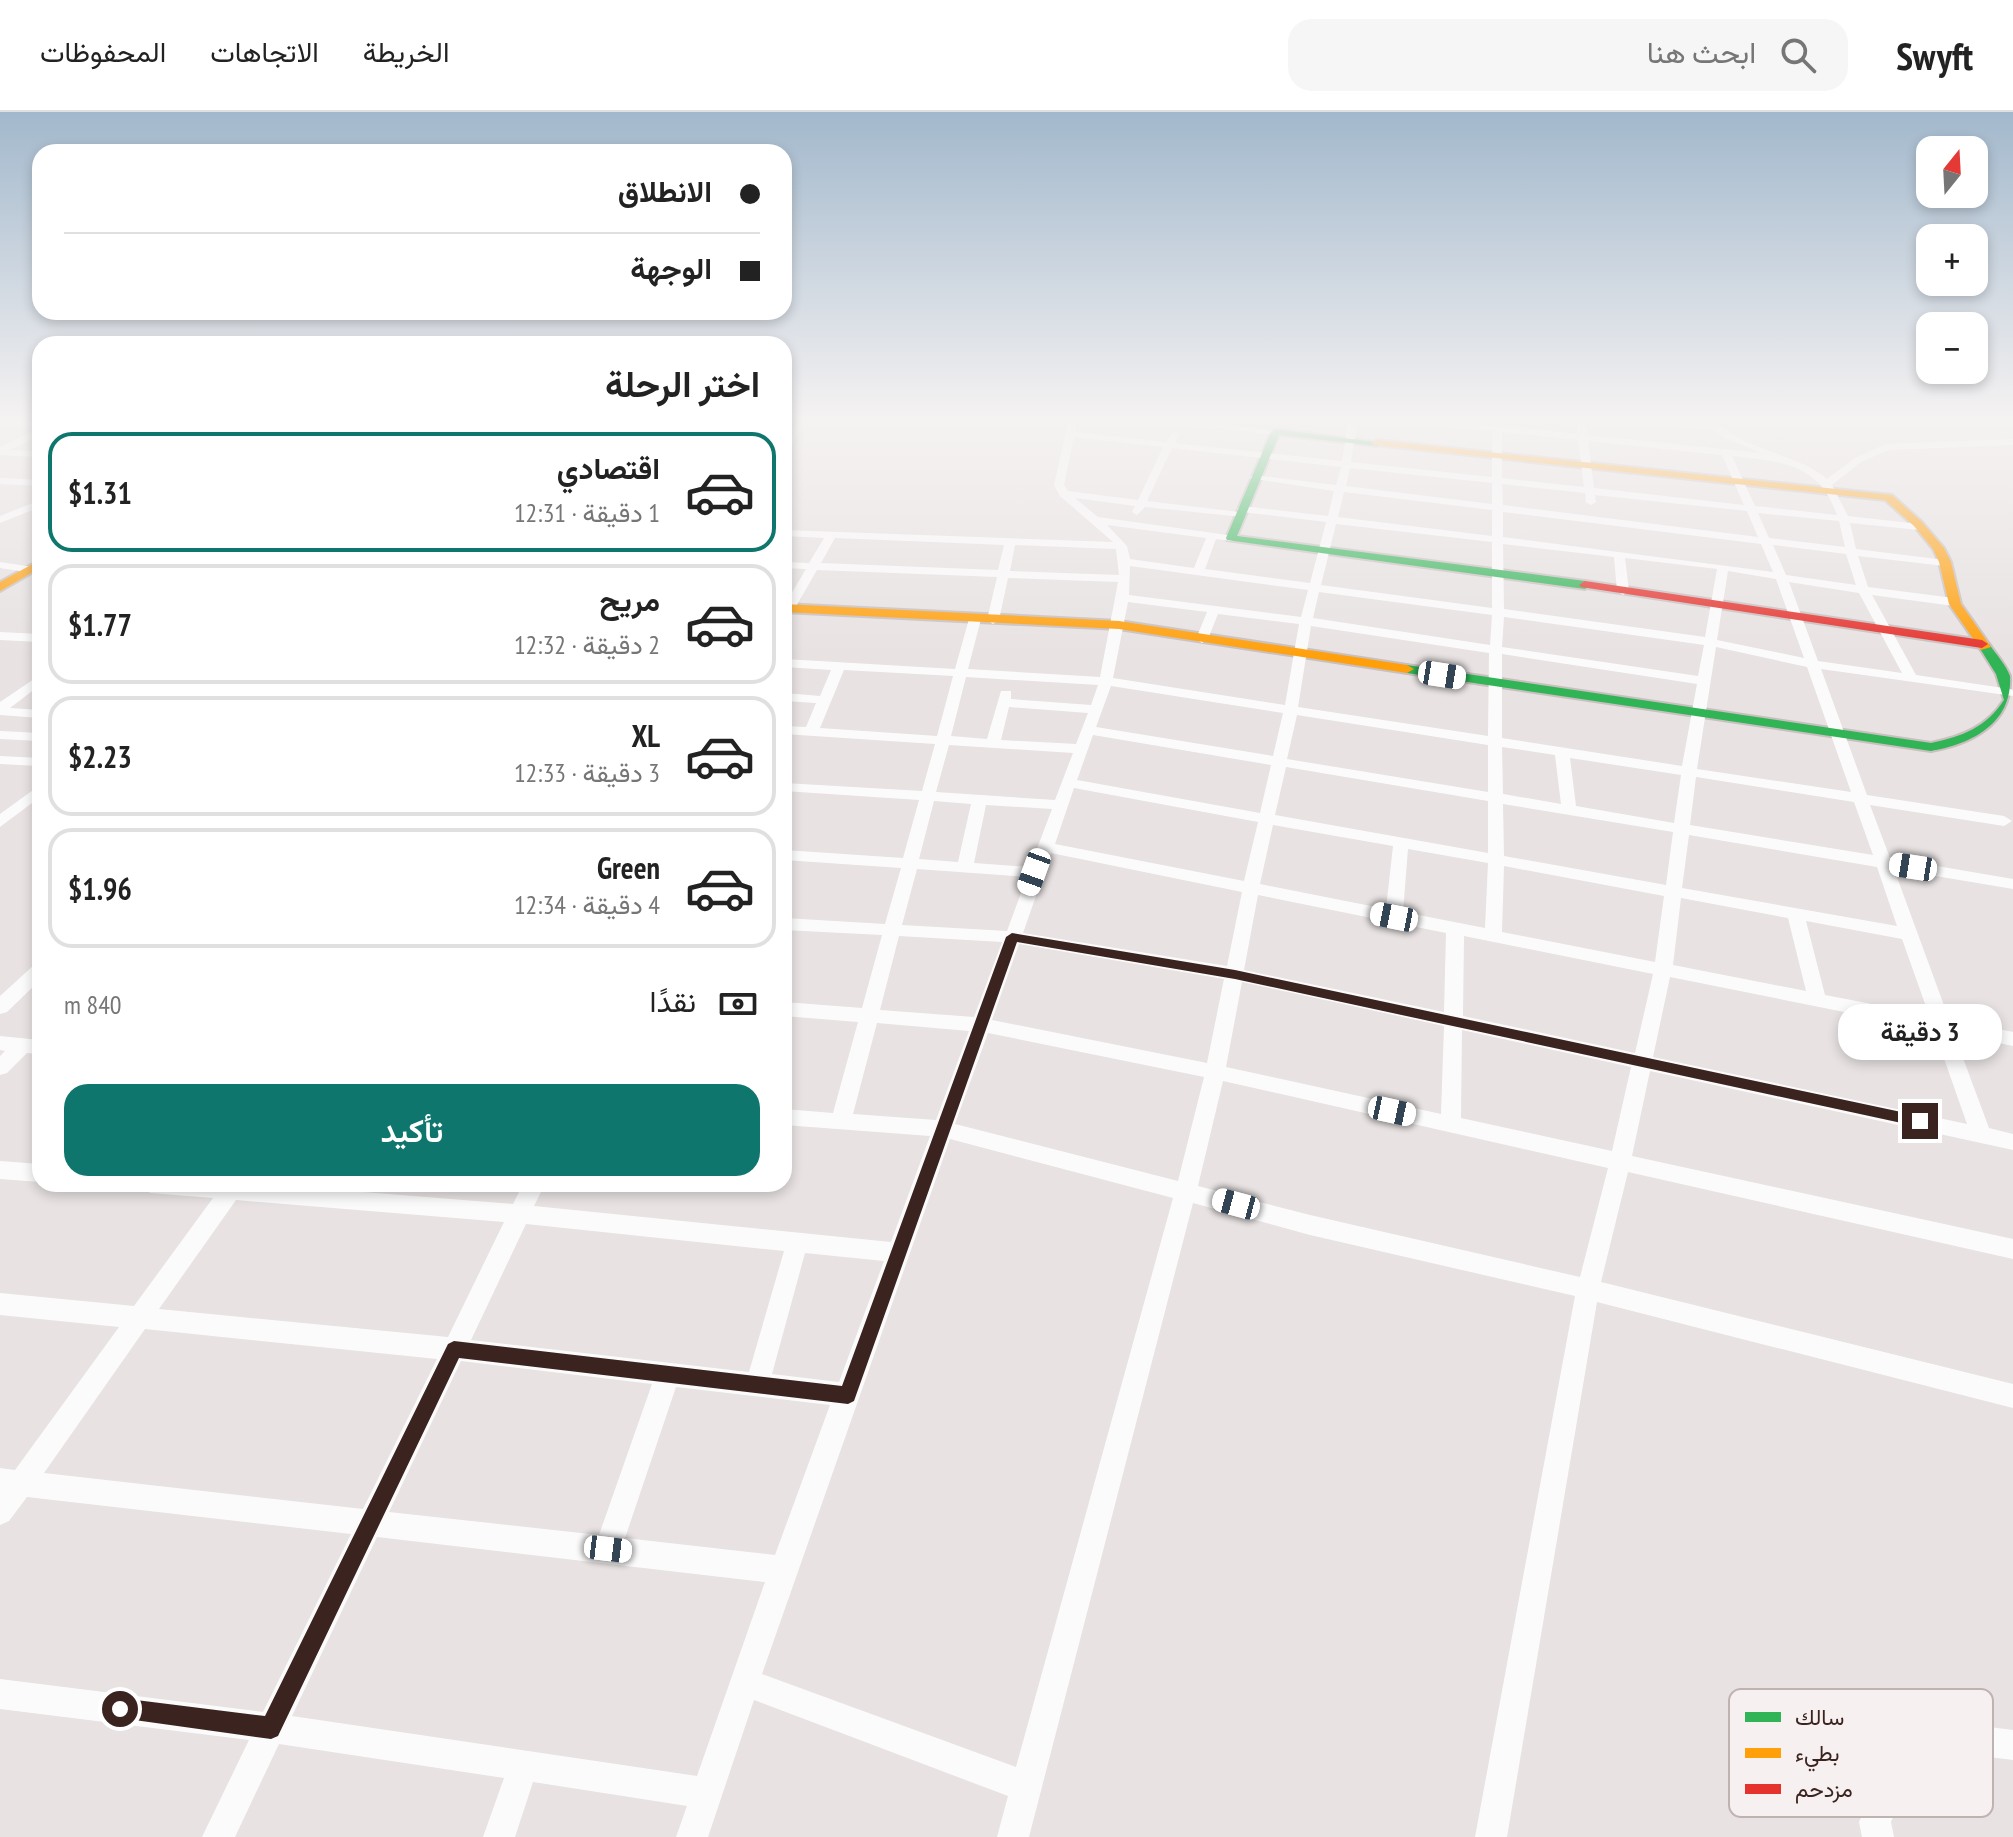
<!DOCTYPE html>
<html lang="ar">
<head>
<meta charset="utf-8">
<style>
	:root { --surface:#fff; --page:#f6f6f6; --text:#222; --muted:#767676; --line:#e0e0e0; --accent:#0f766e }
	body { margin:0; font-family:"PT Sans Narrow",Vazirmatn,sans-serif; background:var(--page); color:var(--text); direction:rtl; height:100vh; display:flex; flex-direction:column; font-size:30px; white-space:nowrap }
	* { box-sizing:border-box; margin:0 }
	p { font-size:26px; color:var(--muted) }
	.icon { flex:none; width:44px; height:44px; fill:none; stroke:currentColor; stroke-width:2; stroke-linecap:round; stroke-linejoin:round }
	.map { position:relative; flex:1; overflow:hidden; direction:ltr }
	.details { position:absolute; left:32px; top:224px; width:760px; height:856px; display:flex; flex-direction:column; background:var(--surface); border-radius:24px; box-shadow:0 4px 12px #0003; direction:rtl }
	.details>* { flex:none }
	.guide { position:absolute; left:32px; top:32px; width:760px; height:176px; border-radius:24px; box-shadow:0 4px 12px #0003; direction:rtl; display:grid; align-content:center; height:176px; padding:0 32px; background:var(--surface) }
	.needle { width:52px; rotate:18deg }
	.tools { position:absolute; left:1916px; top:24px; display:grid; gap:16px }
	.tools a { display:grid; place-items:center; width:72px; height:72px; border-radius:16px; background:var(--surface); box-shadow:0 4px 12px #0003; font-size:40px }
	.end { position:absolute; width:36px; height:36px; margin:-18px; border:10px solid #3b2420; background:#fff; box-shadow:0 0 0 4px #fff }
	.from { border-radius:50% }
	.bubble { position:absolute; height:56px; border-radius:24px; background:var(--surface); box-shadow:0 4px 12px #0003; font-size:26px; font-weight:600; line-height:56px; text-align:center; direction:rtl }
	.car { position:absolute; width:24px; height:48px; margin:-24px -12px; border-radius:10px; box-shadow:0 0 6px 2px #0007; background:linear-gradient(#fff 24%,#345 0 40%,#fff 0 76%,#345 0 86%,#fff 0) }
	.guide b { display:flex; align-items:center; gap:28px; height:76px; font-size:30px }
	.guide b+b { border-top:2px solid var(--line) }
	.guide i { width:20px; height:20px; background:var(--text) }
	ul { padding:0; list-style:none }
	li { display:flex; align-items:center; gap:24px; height:120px; margin:0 16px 12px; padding:0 16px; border:4px solid var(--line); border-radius:24px }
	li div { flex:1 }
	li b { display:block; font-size:30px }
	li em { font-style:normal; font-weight:600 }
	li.on { border-color:var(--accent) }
	li>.icon { width:72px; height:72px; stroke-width:1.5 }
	h2 { padding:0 32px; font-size:36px; line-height:96px }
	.pay { display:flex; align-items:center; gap:20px; height:88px; padding:0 32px; font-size:30px }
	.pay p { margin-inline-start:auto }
	.primary-button { display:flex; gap:16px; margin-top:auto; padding:16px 32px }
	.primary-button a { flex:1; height:92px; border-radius:24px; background:var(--accent); color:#fff; font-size:32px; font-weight:600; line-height:92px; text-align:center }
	header { display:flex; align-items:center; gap:48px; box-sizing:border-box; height:112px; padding:0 40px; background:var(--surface); border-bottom:2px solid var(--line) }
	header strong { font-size:38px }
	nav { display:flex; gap:44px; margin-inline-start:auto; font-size:28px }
	.search { width:560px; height:72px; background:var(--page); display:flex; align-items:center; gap:20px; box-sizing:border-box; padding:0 28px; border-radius:24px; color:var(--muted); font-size:30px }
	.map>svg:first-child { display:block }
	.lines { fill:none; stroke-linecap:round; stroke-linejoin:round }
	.fast-casing { stroke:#c8bfbe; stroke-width:4 }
	.slow-casing { stroke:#c8bfbe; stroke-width:4 }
	.jam-casing { stroke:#c8bfbe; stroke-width:4 }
	.street { fill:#fcfbfb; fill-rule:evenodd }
	.fast { fill:#30b455; fill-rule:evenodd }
	.slow { fill:#ff9f0a; fill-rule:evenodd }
	.jam { fill:#e5322d; fill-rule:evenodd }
	.route { fill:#3b2420 }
	.key { fill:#f7f0f0; stroke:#bfb3b2; stroke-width:2 }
	.key-label { font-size:22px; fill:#3b2420 }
</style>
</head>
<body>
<header>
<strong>Swyft</strong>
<div class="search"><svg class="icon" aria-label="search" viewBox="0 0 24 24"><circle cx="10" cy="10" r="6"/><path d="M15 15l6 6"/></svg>ابحث هنا</div>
<nav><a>الخريطة</a><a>الاتجاهات</a><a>المحفوظات</a></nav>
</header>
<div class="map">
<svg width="2013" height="1725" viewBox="0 0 2013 1725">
	<rect width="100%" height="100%" fill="#e8e2e2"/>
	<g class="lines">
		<g class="fast-casing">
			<g id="fast">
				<polygon points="1276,317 1382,331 1377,334 1279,323 1237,424 1585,469 1591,473 1585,477 1227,428 1226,426 1271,320"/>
				<path d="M1981 532H1989C1996 542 2006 553 2010 564 2013 614 1967 633 1931 639L1407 561 1400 557 1407 553 1931 631C1961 625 1987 615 2004 588L1996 562 1979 535Z"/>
			</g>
		</g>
		<g class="slow-casing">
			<g id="slow">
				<polygon points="1377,328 1892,383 1922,410 1944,436 1951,450 1961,492 1991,535 1981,538 1949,492 1939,450 1933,437 1914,414 1885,388 1374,333 1372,331"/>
				<polygon points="40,448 40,456 0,479 0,470"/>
				<polygon points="784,492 1119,509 1407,553 1414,557 1407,561 1119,517 784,500"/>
			</g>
		</g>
		<g class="jam-casing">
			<polygon id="jam" points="1585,469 1982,528 1988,532 1982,536 1581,475 1579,473"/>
		</g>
		<g class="street">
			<polygon points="800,305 809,305 787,340 784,341 784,331"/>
			<path d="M1069 305H1078L1075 320 1166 330 1174 319 1179 322 1175 331 1342 349 1349 305H1358L1351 350 1492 365V319L1383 305H1416L1492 313V305H1502V314L1578 322 1576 305H1585L1587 323 1761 341 1725 326 1712 317 1619 305 1707 311 1703 305H1712C1741 339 1793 339 1827 367L1855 346 1886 332 2013 327V333L1888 338 1861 350 1832 373 1848 404 1919 412 1924 415 1919 418 1850 411 1856 437 1945 448 1951 451 1945 454 1858 444 1868 475 1954 486 1960 490 1954 494 1872 483 1916 563 2010 577 2013 578V584L1821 557 1867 683 2004 704 2012 709 2004 714 1870 693 1890 746 2013 767V777L1894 757 1949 907 2013 920V934L1954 922 1989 1016 2013 1022V1038L1650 959 1632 1044 2013 1127V1147L1628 1060 1601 1170 2013 1272V1296L1597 1190 1507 1725H1475L1575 1184 1310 1123 1193 1091 1029 1725H997L1008 1684 754 1588 708 1725H676L687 1694 533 1670 515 1725H483L504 1666 279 1632 235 1725H202L249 1628 0 1597V1567L263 1600 351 1422 27 1385 9 1409 0 1413V1356L15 1358 119 1215 0 1203V1181L134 1194 213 1086 151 1081 143 1078 140 1072H263L513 1092 523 1072H545L534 1094 891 1130 930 1024 784 1013V997L833 1001 858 910 784 904V890L862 896 882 823 784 818V806L885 812 901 756 784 748V738L903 746 919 688 784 679V671L922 679 935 632 784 622V614L806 615 816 591 784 589V581L820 584 831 558 784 555V547L955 557 969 507 975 503 981 507 968 557 1100 565 1118 470 1008 466 999 508 993 512 987 508 997 465 817 458 795 496 789 500 785 499 784 494 806 457 784 456V450L809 451 824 426 784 424V418L1113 430 1060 384 1054 373ZM1502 320 1578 328 1584 375 1502 366ZM1074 325 1163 335 1138 388 1068 379 1064 373ZM1588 329 1722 343 1744 393 1594 376ZM1172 336 1341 355 1336 373 1254 363 1249 366 1334 379 1328 404 1242 394 1237 397 1242 400 1326 410 1310 471 1205 457 1216 427 1231 429 1236 426 1235 424 1098 405 1075 386 1135 394 1132 400 1137 403 1145 395 1243 405V401L1239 400 1147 389ZM1732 344C1780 349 1819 351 1837 403L1755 394ZM1350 356 1492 371V392L1346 374ZM1502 372 1585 381 1586 390 1591 393 1596 390 1595 383 1747 399 1758 425 1503 393ZM1344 380 1492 398V424L1338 405ZM1503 400 1761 432 1773 460 1503 425ZM1758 401 1839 409 1845 435 1769 426ZM1336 412 1492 430V496L1321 473ZM1107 413 1206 426 1194 456 1130 447 1127 434ZM835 426 1004 433 998 458 821 451ZM1503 432 1614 445 1617 479 1623 483 1629 479 1625 446 1717 457 1705 525 1504 497ZM1015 433 1116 437 1119 463 1010 459ZM1773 433 1846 442 1856 473 1786 463ZM1130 454 1308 478 1301 505 1129 483ZM1728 459 1776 467 1804 546 1717 528ZM1789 470 1859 481 1902 561 1818 549ZM1319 480 1492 503 1490 533 1313 506ZM1128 490 1207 500 1196 527 1202 531 1208 527 1218 502 1299 512 1285 593 1113 566ZM1504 505 1704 533 1698 564 1502 535ZM1311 514 1489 541 1488 624 1298 595ZM1716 535 1807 555 1851 680 1697 657ZM1502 542 1697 572 1682 654 1502 626ZM844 558 953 564 937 624 820 616ZM966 565 1098 573 1091 593 1011 587V579H1001L987 627 951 624ZM1111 574 1283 601 1273 644 1096 615ZM1009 595 1088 601 1076 632 1001 628ZM1297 603 1488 633V680L1287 647ZM1093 623 1271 653 1260 701 1077 668ZM949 633 1073 641 1055 688 936 680ZM1502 635 1555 643 1561 692 1503 682ZM1570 646 1681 663 1674 711 1576 694ZM1286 655 1488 689V741L1275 703ZM1696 665 1854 690 1873 743 1690 713ZM1074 676 1258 710 1244 769 1055 732ZM934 689 971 692 958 750 919 747ZM1503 692 1673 720 1666 773 1504 744ZM986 693 1052 697 1030 755 974 751ZM1273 713 1393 734 1386 797 1260 772ZM1689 723 1877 755 1897 814 1682 776ZM1408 737 1488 751 1485 816 1403 800ZM1051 741 1242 780 1227 854 1023 821ZM1504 754 1664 784 1655 850 1502 820ZM917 757 1027 765 1007 819 902 813ZM1258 783 1446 821 1444 900 1244 858ZM1681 786 1788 806 1806 879 1673 853ZM1806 809 1902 827 1929 903 1825 883ZM899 824 1002 830 974 905 880 898ZM1464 824 1653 862 1635 941 1463 904ZM1019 832 1224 867 1207 951 992 908ZM1670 865 1934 918 1967 1012 1653 945ZM1242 870 1444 914 1441 1002 1226 955ZM877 911 969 919 936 1008 853 1002ZM1462 918 1631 955 1612 1039 1461 1006ZM988 921 1204 965 1178 1069 955 1012ZM1223 969 1608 1056 1580 1165 1310 1103 1198 1074ZM950 1027 1173 1086 1016 1655 762 1562ZM236 1088 504 1110 448 1225 159 1197ZM526 1112 784 1139 749 1260 471 1228ZM805 1141 884 1149 839 1270 772 1262ZM145 1217 437 1247 363 1397 44 1361ZM461 1249 652 1272 599 1423 389 1400ZM676 1275 830 1293 775 1443 625 1426ZM377 1425 765 1470 697 1664 292 1604Z"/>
			<polygon points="1129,305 1162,305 1281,320 1276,323"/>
			<polygon points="0,306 40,308 40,314 0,312"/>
			<polygon points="40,316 40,323 10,338 40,339 40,345 0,343 0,335"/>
			<polygon points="0,366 40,368 40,374 0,372"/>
			<polygon points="40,388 40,395 0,411 0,404"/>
			<polygon points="0,450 40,456 40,462 0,456"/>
			<polygon points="0,520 40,522 40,530 0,528"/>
			<polygon points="40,563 40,573 10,596 40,598 40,606 0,603 0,590"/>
			<polygon points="0,619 40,621 40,629 0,627"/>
			<polygon points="0,644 40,646 40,654 0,652"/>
			<polygon points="40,673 40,685 0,715 0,702"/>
			<polygon points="40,851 40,868 7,900 0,902 0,884 34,853"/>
			<polygon points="0,924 40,928 40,942 27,941 7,961 0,963 0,944 5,939 0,938"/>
			<polygon points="0,1049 40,1052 40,1070 0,1067"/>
			<polygon points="1981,1614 2013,1618 2013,1648 1981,1644 1911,1664 1891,1710 1894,1725 1862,1725 1859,1710 1890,1641"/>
		</g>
		<use href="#fast" class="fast"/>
		<use href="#slow" class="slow"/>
		<use href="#jam" class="jam"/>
	</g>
	<linearGradient id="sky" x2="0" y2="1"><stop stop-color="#a2b8cc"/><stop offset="0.56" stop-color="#f5f2f2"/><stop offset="1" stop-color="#f5f2f2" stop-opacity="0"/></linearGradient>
	<rect width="2013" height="547" fill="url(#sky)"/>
	<polygon class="route" points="1012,821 1235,858 1920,1004 1927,1009 1920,1015 1235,867 1017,830 854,1289 848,1292 459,1246 278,1624 271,1627 113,1605 110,1597 113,1590 120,1586 265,1604 448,1232 454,1229 842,1274 1006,825"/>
	<rect x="1729" y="1577" width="264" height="128" rx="12" class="key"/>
	<rect x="1745" y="1600" width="36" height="10" fill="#30b455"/>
	<rect x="1745" y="1636" width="36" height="10" fill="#ff9f0a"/>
	<rect x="1745" y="1672" width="36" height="10" fill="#e5322d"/>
	<g class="key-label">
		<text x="1795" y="1613">سالك</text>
		<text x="1795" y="1649">بطيء</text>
		<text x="1795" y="1685">مزدحم</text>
	</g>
</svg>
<div class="tools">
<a><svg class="needle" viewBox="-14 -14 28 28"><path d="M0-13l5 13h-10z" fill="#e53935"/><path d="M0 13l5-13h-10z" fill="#767676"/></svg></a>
<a>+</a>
<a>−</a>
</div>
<i class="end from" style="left:120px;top:1597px"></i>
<i class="end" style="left:1920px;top:1009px"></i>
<div class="bubble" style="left:1838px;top:892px;width:164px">3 دقيقة</div>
<i class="car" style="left:1442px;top:563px;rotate:99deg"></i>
<i class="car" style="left:1913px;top:755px;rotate:279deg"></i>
<i class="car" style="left:1034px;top:760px;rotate:200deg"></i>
<i class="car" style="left:1394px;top:805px;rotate:281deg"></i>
<i class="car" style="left:1392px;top:999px;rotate:102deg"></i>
<i class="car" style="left:1236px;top:1092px;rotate:285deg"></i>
<i class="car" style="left:608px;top:1437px;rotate:97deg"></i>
<div class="guide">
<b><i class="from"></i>الانطلاق</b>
<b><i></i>الوجهة</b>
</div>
<section class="details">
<h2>اختر الرحلة</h2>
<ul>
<li class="on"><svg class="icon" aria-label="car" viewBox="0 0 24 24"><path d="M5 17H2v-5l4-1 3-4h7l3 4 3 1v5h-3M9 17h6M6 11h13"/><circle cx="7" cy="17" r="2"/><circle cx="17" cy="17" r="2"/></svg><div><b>اقتصادي</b><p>1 دقيقة · 12:31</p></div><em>$1.31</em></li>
<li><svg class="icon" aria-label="car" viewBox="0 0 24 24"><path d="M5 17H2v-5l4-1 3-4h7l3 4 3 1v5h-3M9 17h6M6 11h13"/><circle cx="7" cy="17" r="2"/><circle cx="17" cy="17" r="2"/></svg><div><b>مريح</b><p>2 دقيقة · 12:32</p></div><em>$1.77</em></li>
<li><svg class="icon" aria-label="car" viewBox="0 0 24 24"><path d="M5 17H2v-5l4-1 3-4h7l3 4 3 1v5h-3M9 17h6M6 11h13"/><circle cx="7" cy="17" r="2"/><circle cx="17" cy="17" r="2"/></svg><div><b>XL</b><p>3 دقيقة · 12:33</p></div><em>$2.23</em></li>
<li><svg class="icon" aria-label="car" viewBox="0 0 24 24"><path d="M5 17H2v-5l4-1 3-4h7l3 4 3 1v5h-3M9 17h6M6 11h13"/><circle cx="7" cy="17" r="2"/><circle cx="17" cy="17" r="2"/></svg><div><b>Green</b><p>4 دقيقة · 12:34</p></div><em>$1.96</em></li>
</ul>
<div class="pay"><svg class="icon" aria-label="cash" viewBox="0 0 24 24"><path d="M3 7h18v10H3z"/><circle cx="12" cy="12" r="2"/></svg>نقدًا<p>840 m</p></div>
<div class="primary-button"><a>تأكيد</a></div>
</section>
</div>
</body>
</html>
